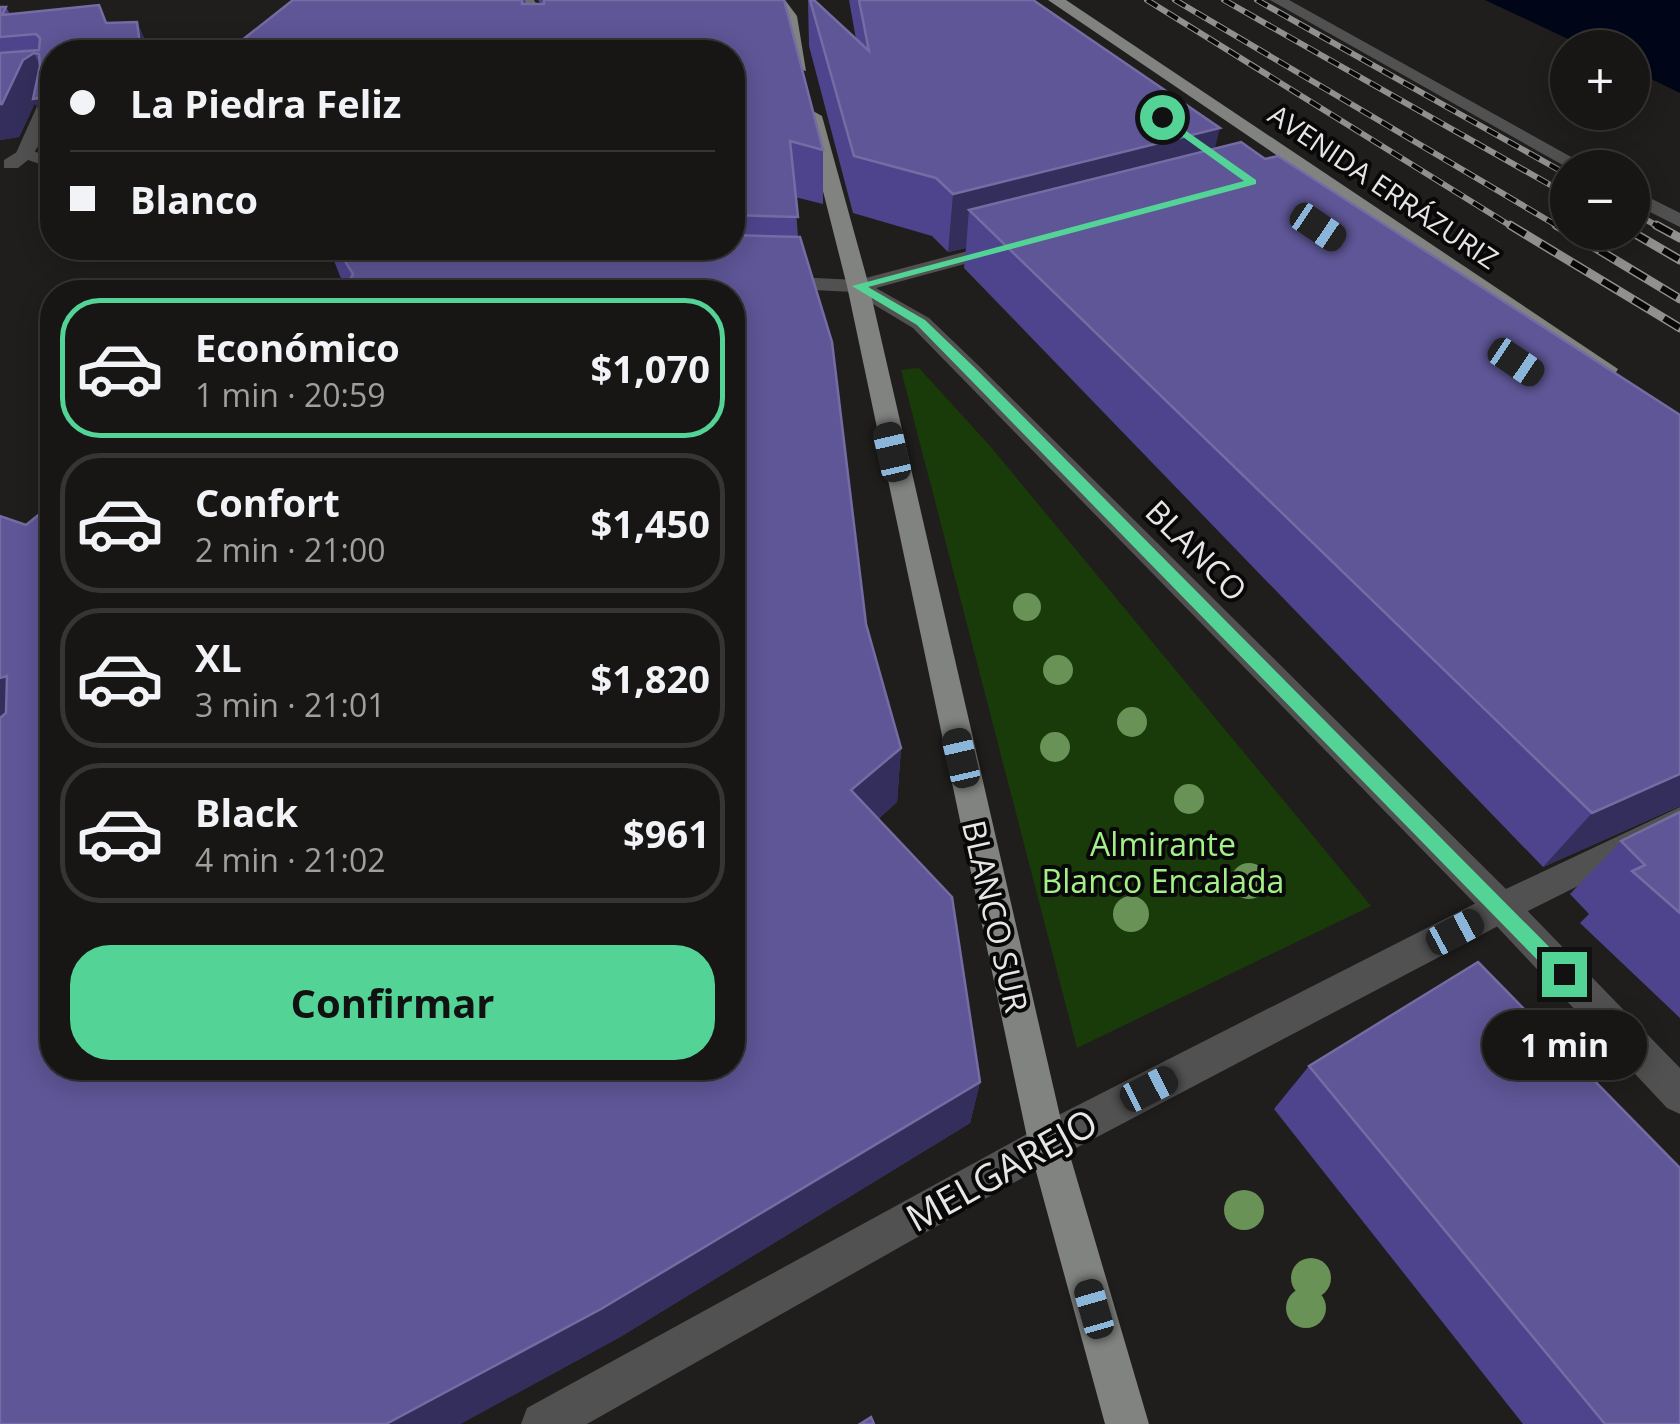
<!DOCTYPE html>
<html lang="es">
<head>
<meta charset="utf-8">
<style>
	:root { --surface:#181615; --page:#211f1e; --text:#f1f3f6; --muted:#9f9fa0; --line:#363534; --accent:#53d396 }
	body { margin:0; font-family:"Open Sans",sans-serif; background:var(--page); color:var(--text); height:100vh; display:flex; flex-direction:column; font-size:38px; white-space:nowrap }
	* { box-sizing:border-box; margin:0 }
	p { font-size:32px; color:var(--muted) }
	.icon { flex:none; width:55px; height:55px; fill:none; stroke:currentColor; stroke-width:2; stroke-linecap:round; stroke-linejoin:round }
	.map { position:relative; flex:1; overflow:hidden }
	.details { position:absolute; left:40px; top:280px; width:705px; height:800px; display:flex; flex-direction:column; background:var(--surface); border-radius:40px; box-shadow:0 5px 25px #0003,0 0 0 2px var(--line) }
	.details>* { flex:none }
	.guide { position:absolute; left:40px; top:40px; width:705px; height:220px; border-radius:40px; box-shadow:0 5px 25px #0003,0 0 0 2px var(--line); display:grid; align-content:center; height:220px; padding:0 30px; background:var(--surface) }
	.buttons { position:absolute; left:1550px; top:30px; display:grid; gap:20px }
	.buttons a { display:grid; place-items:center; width:100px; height:100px; border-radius:50%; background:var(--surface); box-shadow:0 5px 25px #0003,0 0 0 2px var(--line); font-size:50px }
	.end { position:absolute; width:45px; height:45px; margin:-22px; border:12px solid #53d396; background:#111; box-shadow:0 0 0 5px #111 }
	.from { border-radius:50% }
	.bubble { position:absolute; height:70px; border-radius:35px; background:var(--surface); box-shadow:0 5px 25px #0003,0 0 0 2px var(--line); font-size:32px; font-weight:700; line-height:70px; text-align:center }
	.car { position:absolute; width:30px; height:60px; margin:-30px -15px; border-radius:12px; box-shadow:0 0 8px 2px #0007; background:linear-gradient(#222 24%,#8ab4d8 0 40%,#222 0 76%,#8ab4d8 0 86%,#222 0) }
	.guide b { display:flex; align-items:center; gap:35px; height:95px; font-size:38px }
	.guide b+b { border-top:2px solid var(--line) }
	.guide i { width:25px; height:25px; background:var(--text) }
	ul { padding:18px 0 0; list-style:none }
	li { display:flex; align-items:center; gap:30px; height:140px; margin:0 20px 15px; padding:0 10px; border:5px solid var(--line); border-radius:40px }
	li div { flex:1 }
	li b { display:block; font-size:38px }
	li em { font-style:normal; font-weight:700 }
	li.on { border-color:var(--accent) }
	li>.icon { width:90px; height:90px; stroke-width:1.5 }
	.action { display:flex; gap:20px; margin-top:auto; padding:20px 30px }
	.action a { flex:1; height:115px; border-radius:40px; background:var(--accent); color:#111; font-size:40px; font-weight:700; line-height:115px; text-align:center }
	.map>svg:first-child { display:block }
	.green { fill:#193b09 }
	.water { fill:#000618 }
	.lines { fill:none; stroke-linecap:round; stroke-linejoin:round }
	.service { fill:#505150; fill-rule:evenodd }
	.pedestrian { fill:#505150; fill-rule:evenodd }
	.minor { fill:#505150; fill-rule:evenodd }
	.tertiary { fill:#505150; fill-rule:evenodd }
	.secondary { fill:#6b6d6c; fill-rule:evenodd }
	.primary { fill:#818381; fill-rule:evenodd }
	.rail-far1-casing { stroke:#92908f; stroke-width:6 }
	.rail-casing { stroke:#92908f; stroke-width:9 }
	.rail-far1 { stroke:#090808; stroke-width:4; stroke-dasharray:12; stroke-linecap:butt }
	.rail { stroke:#090808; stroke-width:6; stroke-dasharray:18; stroke-linecap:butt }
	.tree { fill:#699257 }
	.wall { fill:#4e448d }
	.shaded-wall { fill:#342e5c }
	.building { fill:#5e5696; stroke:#746ca2; stroke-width:2.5 }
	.route { fill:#53d396 }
	.labels { text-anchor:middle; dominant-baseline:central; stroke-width:8; stroke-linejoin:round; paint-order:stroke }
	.far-street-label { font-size:28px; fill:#e8e6e5; stroke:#090808 }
	.street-label { font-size:32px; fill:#e8e6e5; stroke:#090808 }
	.park-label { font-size:32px; fill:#a4f088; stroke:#090808 }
	.near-street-label { font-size:38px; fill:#e8e6e5; stroke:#090808 }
</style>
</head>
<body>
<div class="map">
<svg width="1680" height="1424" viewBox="0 0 1680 1424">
	<rect width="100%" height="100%" fill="#201e1c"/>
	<polygon class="green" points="919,368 990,446 1371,906 1077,1048 901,370"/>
	<polygon class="water" points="1485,0 1680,0 1680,93 1633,70 1632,48 1585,47"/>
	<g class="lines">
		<g class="service">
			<polygon points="1270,0 1289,0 1591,168 1568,168"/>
			<polygon points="1632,189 1680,213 1680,227 1632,203"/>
		</g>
		<g class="pedestrian">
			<polygon points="25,147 52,159 43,165 28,160 18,168 4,168 4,160"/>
			<polygon points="1047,1123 1061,1128 1066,1142 1061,1156 587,1424 521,1424 527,1408"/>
		</g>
		<g class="minor">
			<path d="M52 88C54 115 47 134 31 157H19L16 153 43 93Z"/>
			<polygon points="1680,807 1680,835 1500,925 1061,1156 1047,1161 1033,1156 1028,1142 1033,1128 1476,903"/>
		</g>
		<polygon class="tertiary" points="1002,242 1012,248 1009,252 876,288 929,318 978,365 1514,897 1680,1068 1680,1114 1667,1108 1490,919 913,328 853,292 773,288 762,282 773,276 858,280"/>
		<polygon class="secondary" points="518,0 534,0 550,27 550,52 534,52 534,27"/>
		<g class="primary">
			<polygon points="769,0 785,0 797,16 806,71 792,67 781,16"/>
			<polygon points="1048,0 1066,0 1618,369 1615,374 1599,374"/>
			<polygon points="813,111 822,116 869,286 1066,1142 1149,1424 1105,1424 1028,1142 847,286 804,116"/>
		</g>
		<g class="rail-far1-casing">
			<g id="rail-far1">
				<polyline points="1147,0 1514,228"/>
				<polyline points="1175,0 1561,228"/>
				<polyline points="1224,0 1568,195"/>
				<polyline points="1257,0 1568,175"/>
				<polyline points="1632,212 1661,228"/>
			</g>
		</g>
		<g class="rail-casing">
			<g id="rail">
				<polyline points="1510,225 1680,328"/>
				<polyline points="1556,225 1568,232"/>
				<polyline points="1656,225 1680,238"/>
				<polyline points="1569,232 1680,299"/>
				<polyline points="1632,232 1680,260"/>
			</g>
		</g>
		<use href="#rail-far1" class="rail-far1"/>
		<use href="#rail" class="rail"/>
	</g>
	<g class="tree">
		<circle cx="1027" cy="607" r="14"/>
		<circle cx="1058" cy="670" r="15"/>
		<circle cx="1132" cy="722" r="15"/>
		<circle cx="1055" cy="747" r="15"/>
		<circle cx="1189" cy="799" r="15"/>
		<circle cx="1249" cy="881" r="18"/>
		<circle cx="1131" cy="914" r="18"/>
		<circle cx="1244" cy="1210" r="20"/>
		<circle cx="1311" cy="1278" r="20"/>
		<circle cx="1306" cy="1308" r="20"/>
	</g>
	<g class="wall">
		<polygon points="293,0 525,0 526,4 541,4 538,0 784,0 823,150 823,204 795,197 798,237 866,624 901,748 897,802 878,819 980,1082 970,1123 620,1337 460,1424 0,1424 52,1068 346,287 340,276 329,248 626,249 732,248 732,52"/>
		<polygon points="808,0 814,0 856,39 849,0 1033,0 1215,149 1265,159 1680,415 1680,806 1543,867 964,268 966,248 948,252 932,236 853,213 809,46"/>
		<polygon points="99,5 107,23 137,22 150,52 52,52 49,131 35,103 19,137 0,140 0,7 6,7 10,14"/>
		<polygon points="1680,812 1680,1018 1580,923 1589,914 1570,894 1621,841"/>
		<polygon points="1309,1066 1680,1424 1523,1424 1274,1109"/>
	</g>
	<g class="shaded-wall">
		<polygon points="137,22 150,52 141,52"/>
		<polygon points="34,53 50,85 52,96 52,131 49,131 35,103 19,137 0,140 0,104 23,60"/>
		<polygon points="1220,128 1206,184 969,210 966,248 948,252 953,194"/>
		<polygon points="7,676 52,730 0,770 0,678"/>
		<polygon points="901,748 897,802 850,843 851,790"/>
		<polygon points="1680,774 1680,806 1543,867 1592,813"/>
		<polygon points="980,1082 970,1123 620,1337 460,1424 386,1424"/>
	</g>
	<g class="building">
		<polygon points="293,0 522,0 522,4 544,4 544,0 784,0 823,150 790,141 798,217 732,215 732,52 227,52"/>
		<polygon points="810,0 814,0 869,51 859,0 1033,0 1220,128 953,194 936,178 854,156"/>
		<polygon points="99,5 106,23 137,22 141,52 52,52 52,96 33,99 40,66 39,54 34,53 23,60 2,104 0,104 0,53 39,50 40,38 36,34 0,37 0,7 6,7 2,15"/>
		<polygon points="1241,142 1265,159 1278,156 1680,415 1680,774 1592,813 969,210"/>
		<polygon points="732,235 800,237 832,342 866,624 901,748 851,790 952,897 980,1082 601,1309 386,1424 0,1424 0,718 6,713 7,676 0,678 0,516 26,525 52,504 52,1068 732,1068 732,292 344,292 353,274 337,248 626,249 626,248 732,248"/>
		<polygon points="1680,812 1680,913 1632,871 1645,865 1621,841"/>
		<polygon points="1478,962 1680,1168 1680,1424 1605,1424 1309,1066"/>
		<polygon points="871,1417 874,1424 860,1424"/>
	</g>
	<polygon class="route" points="1162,114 1256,180 1256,184 868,287 925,320 974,367 1570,968 1570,980 1557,980 917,325 852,286 1244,181 1158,119"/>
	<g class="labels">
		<g class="far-street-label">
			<text transform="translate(1384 186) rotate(34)">AVENIDA ERRÁZURIZ</text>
		</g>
		<g class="street-label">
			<text transform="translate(1197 550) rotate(45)">BLANCO</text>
			<text transform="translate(996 916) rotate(77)">BLANCO SUR</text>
		</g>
		<g class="park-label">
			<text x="1163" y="843">Almirante<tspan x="1163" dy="37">Blanco Encalada</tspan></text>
		</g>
		<g class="near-street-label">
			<text transform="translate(1001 1169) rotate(-29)">MELGAREJO</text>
		</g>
	</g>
</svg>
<div class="buttons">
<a>+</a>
<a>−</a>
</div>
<i class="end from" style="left:1162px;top:117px"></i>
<i class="end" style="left:1564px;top:974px"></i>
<div class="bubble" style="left:1482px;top:1010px;width:165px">1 min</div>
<i class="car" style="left:1318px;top:227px;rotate:124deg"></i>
<i class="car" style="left:1516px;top:362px;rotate:124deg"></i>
<i class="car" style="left:892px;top:452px;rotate:347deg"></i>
<i class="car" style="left:961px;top:758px;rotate:347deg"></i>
<i class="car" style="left:1455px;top:932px;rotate:62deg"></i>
<i class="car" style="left:1149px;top:1089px;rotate:63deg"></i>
<i class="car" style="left:1094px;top:1309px;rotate:344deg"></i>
<div class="guide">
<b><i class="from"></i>La Piedra Feliz</b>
<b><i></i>Blanco</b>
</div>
<section class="details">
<ul>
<li class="on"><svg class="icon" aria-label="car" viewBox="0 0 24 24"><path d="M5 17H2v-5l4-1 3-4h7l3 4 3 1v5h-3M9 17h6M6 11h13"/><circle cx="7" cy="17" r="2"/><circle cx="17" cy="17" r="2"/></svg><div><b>Económico</b><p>1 min · 20:59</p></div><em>$1,070</em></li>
<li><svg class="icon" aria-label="car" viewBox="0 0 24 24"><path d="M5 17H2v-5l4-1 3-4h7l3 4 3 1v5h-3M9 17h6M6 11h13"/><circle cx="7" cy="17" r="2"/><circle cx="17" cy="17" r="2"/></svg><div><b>Confort</b><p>2 min · 21:00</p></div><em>$1,450</em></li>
<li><svg class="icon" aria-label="car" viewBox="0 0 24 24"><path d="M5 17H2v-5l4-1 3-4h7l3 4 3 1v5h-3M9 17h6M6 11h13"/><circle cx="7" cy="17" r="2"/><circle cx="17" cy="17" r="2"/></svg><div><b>XL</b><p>3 min · 21:01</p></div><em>$1,820</em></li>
<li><svg class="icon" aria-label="car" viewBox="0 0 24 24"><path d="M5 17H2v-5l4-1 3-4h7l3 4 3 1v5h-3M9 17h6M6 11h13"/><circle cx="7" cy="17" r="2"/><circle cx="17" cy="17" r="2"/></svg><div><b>Black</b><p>4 min · 21:02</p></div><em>$961</em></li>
</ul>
<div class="action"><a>Confirmar</a></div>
</section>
</div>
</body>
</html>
